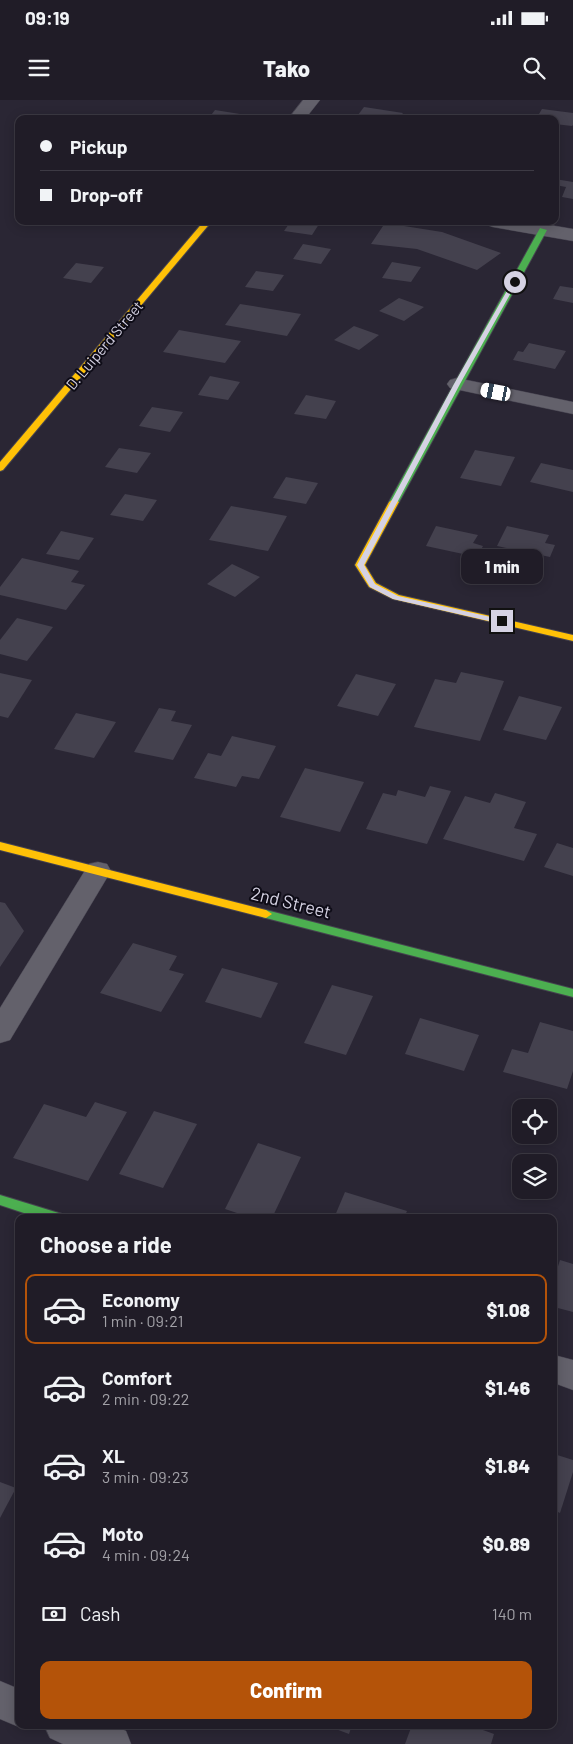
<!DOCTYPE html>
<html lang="en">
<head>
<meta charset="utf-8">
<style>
	:root { --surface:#201c27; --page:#2d2933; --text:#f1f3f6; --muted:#a2a1a7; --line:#3d3a44; --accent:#b45309 }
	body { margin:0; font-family:Barlow,sans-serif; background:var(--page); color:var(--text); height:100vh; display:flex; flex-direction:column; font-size:19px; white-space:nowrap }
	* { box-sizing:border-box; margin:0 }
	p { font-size:16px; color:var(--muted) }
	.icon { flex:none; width:28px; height:28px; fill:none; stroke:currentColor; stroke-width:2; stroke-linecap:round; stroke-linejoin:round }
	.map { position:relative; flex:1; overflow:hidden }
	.details { position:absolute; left:15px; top:1114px; width:542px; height:515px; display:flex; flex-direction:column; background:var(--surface); border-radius:10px; box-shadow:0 2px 12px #0003,0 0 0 1px var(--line) }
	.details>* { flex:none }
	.banner { position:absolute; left:15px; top:15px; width:544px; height:110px; border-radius:10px; box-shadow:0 2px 12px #0003,0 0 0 1px var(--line); display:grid; align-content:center; height:110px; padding:0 25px; background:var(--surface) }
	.tools { position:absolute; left:512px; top:999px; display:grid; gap:10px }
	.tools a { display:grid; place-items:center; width:45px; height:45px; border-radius:10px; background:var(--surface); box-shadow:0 2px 12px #0003,0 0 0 1px var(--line); font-size:25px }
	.end { position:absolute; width:22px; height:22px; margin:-11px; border:6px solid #d5d2e3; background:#111; box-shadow:0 0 0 2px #111 }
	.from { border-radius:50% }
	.bubble { position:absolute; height:35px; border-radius:10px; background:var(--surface); box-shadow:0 2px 12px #0003,0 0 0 1px var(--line); font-size:16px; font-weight:800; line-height:35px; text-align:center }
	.car { position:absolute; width:15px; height:30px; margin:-15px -8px; border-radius:6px; box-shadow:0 0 4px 1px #0007; background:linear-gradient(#fff 24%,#345 0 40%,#fff 0 76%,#345 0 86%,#fff 0) }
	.banner b { display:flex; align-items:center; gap:18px; height:48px; font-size:19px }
	.banner b+b { border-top:1px solid var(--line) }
	.banner i { width:12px; height:12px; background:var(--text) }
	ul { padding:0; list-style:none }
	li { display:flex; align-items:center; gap:15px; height:70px; margin:0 10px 8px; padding:0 15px; border:2px solid transparent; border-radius:10px }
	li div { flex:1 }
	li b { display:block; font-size:19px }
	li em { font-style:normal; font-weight:800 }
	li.on { border-color:var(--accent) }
	li>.icon { width:45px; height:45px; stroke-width:1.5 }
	h2 { padding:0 25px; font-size:22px; line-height:60px }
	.pay { display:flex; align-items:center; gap:12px; height:55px; padding:0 25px; font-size:19px }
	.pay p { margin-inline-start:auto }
	.cta { display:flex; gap:10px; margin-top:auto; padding:10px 25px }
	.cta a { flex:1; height:58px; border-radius:10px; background:var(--accent); color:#fff; font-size:20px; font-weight:800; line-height:58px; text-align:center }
	.status { display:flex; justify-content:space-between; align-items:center; height:35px; padding:0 25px; background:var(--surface); direction:ltr }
	.status svg { height:14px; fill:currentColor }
	header { display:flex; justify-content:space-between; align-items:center; height:65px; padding:0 25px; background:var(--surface); font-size:22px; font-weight:800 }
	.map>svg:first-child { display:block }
	.building { fill:#44414e }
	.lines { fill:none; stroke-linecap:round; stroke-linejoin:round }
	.street-casing { stroke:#45424f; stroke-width:1 }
	.fast-casing { stroke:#45424f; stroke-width:2 }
	.slow-casing { stroke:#45424f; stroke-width:2 }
	.street { fill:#63616b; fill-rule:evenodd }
	.fast { fill:#4caf50; fill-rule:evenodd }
	.slow { fill:#ffc107; fill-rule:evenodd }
	.route { fill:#d5d2e3 }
	.labels { text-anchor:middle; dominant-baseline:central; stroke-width:4; stroke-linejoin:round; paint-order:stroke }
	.far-street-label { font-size:15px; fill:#d5d2e3; stroke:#0e0c17 }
	.street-label { font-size:18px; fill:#d5d2e3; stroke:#0e0c17 }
</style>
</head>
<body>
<div class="status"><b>09:19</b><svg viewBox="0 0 49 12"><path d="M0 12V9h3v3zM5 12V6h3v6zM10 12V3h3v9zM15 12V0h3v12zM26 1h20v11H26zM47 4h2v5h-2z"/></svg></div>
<header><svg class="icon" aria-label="menu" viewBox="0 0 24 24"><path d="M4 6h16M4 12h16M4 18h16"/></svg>Tako<svg class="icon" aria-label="search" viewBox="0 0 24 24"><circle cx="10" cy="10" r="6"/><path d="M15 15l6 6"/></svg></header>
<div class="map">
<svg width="573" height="1644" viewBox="0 0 573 1644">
	<rect width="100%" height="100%" fill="#2a2634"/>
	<g class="building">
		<polygon points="364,7 403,13 398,19 355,19"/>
		<polygon points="542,9 573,13 573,25 572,26 555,24 555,19 536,19"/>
		<polygon points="215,10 240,14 237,19 208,19"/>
		<polygon points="555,79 573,82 573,99 562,97 566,87 555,85"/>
		<polygon points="291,121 321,121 312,135 284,131"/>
		<polygon points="385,123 442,132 501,153 477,170 417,149 371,144"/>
		<polygon points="303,144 331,149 321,164 293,159"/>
		<polygon points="392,162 421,167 411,182 382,178"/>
		<polygon points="76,163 104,167 91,183 63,178"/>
		<polygon points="256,171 284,175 273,191 245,187"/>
		<polygon points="560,186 573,188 573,203 553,199"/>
		<polygon points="399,198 424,207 404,221 379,211"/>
		<polygon points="240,204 301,214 287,236 225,225"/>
		<polygon points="354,226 379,235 359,250 334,240"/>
		<polygon points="179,230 241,241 225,263 163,252"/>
		<polygon points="529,243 566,251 555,269 513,260 518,251 523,252"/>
		<polygon points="210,276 240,282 228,300 198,295"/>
		<polygon points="306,295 336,301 326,319 294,314"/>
		<polygon points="152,307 183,312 170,332 139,326"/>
		<polygon points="119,348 151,353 137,373 105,367"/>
		<polygon points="475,350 515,357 501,386 460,378"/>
		<polygon points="541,363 573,370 573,392 530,382"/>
		<polygon points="286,377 318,383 306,404 273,398"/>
		<polygon points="125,394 157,400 143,421 110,415"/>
		<polygon points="231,406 287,416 268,451 209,440"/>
		<polygon points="436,426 478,435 473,443 483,446 477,457 426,446"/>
		<polygon points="507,426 549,435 545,443 555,445 550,457 497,446"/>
		<polygon points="61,431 94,438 79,460 46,454"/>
		<polygon points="22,458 79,471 71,482 85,485 66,510 0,495 0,487"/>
		<polygon points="232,464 260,477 235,497 207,484"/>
		<polygon points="17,518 53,527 27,561 0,554 0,540"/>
		<polygon points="461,572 504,581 480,641 414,627 435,579 456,583"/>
		<polygon points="0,573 32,580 8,618 0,616"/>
		<polygon points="356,574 396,584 378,616 337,606"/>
		<polygon points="519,596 562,607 546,640 503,630"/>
		<polygon points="159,608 176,611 171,621 192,625 173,660 134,652"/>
		<polygon points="76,613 116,622 94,658 54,649"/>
		<polygon points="232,636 276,646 259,679 242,676 236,687 194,678 208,653 221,656"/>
		<polygon points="305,668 364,682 340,732 280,717"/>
		<polygon points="430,686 451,691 427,744 366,729 383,693 396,696 398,690 425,697"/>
		<polygon points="495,693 526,702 514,728 537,734 524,761 443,739 465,696 490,703"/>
		<polygon points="557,743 573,748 573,776 544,767"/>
		<polygon points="0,802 5,803 24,831 0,867"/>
		<polygon points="133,843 177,856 169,870 184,874 161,912 100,893"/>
		<polygon points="222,868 278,883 261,918 205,902"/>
		<polygon points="332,885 373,896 346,955 304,943"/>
		<polygon points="420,918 479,935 464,971 405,954"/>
		<polygon points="540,922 573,931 573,971 567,989 503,972 512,949 528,953"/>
		<polygon points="95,1002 127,1012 88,1081 13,1058 44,1004 86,1017"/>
		<polygon points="154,1011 197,1024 163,1088 119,1074"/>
		<polygon points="258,1043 301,1057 272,1118 252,1118 225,1109"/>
		<polygon points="345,1092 407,1111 404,1118 334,1118"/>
		<polygon points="560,1160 573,1164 573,1212 554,1207 554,1179"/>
		<polygon points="554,1354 573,1360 573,1372 560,1413 554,1410"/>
		<polygon points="0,1382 16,1388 0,1418"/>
		<polygon points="325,1625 352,1625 349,1634"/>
		<polygon points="412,1625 469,1625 494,1634 491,1644 405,1644"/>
	</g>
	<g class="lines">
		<g class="street-casing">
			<g id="street">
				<polygon points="303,0 320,0 305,19 288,19"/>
				<polygon points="484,121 526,121 573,129 573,141 493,127 487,125"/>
				<polygon points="457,278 573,302 573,314 450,288 447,284 450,280"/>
				<polygon points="98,762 107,764 111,771 10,940 0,943 0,908 89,764"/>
				<polygon points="554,1255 573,1260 573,1290 554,1283"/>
				<polygon points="0,1581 19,1589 19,1625 23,1625 19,1627 0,1619"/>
				<polygon points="44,1625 112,1625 126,1631 131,1644 63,1644 50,1638"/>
			</g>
		</g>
		<g class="fast-casing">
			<g id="fast">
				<polygon points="540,128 547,130 399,402 394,405 391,404 389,402"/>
				<polygon points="266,810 573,889 573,897 262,817 260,814 262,811"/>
				<polygon points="0,1095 62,1114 63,1118 39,1118 0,1105"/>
			</g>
		</g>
		<g class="slow-casing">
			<g id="slow">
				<polygon points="204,121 212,121 3,370 0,371 0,362"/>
				<polygon points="394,399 399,402 365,465 376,483 399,495 573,535 573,541 393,499 369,487 355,465 389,402"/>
				<polygon points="0,742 266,810 272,814 266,818 0,750"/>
			</g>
		</g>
		<use href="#street" class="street"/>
		<use href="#fast" class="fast"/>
		<use href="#slow" class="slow"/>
	</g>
	<polygon class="route" points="515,180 517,182 460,284 364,465 375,484 398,496 504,520 505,521 502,524 393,499 370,487 357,465 454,284 512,182"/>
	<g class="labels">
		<g class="far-street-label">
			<text transform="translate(104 245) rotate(-50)">D. Luiperd Street</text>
		</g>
		<g class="street-label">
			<text transform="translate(291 802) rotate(14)">2nd Street</text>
		</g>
	</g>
</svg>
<div class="tools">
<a><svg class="icon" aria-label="locate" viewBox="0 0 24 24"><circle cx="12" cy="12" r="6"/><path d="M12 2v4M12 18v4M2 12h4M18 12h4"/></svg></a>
<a><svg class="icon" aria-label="layers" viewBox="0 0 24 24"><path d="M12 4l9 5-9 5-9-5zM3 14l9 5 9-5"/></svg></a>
</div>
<i class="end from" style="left:515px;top:182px"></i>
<i class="end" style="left:502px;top:521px"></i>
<div class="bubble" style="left:461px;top:449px;width:82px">1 min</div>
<i class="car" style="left:496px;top:292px;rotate:281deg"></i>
<div class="banner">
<b><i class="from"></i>Pickup</b>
<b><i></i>Drop-off</b>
</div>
<section class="details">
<h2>Choose a ride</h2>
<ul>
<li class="on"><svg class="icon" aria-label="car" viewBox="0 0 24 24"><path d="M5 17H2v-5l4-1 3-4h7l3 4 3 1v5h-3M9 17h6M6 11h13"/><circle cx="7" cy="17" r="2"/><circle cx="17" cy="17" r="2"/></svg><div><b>Economy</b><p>1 min · 09:21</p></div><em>$1.08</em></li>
<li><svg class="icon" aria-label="car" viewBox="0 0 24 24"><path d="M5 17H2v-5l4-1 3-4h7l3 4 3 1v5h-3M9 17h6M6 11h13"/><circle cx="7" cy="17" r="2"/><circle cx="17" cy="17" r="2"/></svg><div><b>Comfort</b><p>2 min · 09:22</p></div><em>$1.46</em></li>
<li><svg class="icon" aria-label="car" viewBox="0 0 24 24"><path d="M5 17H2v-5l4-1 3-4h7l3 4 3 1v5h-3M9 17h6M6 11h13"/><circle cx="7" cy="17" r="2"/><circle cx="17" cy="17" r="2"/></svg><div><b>XL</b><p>3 min · 09:23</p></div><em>$1.84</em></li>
<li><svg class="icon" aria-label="car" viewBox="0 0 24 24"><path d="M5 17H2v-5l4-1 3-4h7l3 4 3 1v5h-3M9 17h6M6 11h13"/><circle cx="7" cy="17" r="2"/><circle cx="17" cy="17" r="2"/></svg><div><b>Moto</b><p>4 min · 09:24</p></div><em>$0.89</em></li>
</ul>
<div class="pay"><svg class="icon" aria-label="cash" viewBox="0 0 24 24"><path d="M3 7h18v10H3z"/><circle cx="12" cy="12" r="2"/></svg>Cash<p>140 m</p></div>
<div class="cta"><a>Confirm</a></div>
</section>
</div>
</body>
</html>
